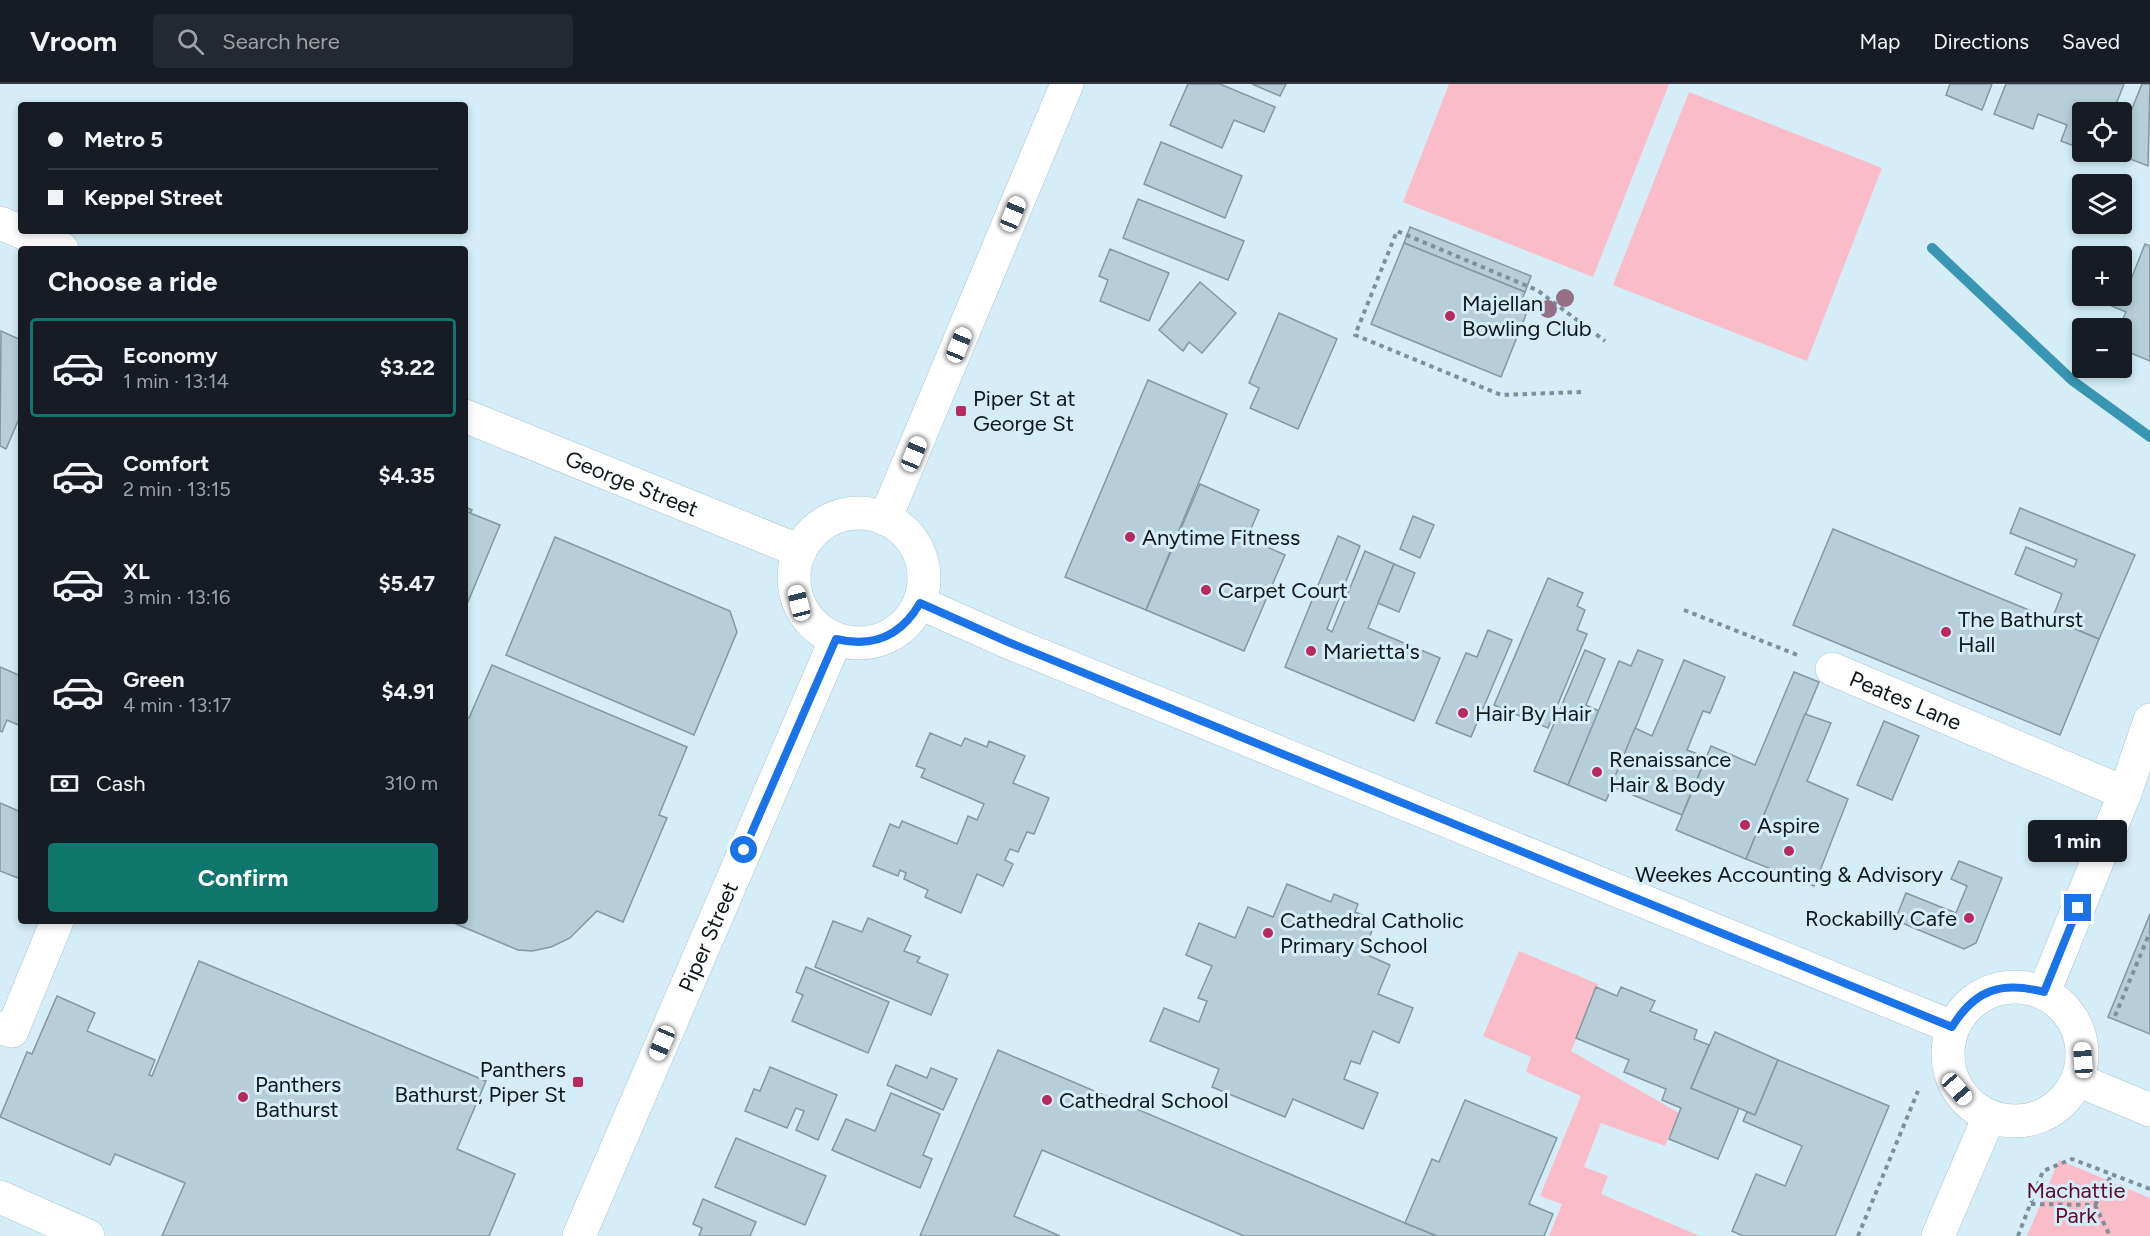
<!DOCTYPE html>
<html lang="en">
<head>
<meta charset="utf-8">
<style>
	:root { --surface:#171b24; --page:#242831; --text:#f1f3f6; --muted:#9ea1a6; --line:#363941; --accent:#0f766e }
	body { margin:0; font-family:Figtree,sans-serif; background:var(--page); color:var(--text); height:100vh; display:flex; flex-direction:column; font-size:22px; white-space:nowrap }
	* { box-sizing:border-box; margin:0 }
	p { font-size:20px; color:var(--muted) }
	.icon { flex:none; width:33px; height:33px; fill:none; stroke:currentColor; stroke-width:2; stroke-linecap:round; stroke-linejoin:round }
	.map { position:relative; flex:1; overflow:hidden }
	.sheet { position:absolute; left:18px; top:162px; width:450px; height:678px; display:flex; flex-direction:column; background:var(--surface); border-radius:6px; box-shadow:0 3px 9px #0003 }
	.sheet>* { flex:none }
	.top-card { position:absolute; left:18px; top:18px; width:450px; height:132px; border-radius:6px; box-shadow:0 3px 9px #0003; display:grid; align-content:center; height:132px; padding:0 30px; background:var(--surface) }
	.fabs { position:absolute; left:2072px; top:18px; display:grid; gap:12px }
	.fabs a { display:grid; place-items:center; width:60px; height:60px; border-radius:6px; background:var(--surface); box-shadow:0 3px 9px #0003; font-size:30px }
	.end { position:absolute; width:27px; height:27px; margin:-14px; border:8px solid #1a73e8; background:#fff; box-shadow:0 0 0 3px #fff }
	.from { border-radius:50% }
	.bubble { position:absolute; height:42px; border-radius:6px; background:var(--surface); box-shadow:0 3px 9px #0003; font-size:20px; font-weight:700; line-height:42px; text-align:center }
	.car { position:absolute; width:18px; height:36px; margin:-18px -9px; border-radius:8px; box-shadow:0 0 4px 2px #0007; background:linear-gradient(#fff 24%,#345 0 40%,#fff 0 76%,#345 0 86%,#fff 0) }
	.top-card b { display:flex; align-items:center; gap:21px; height:57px; font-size:22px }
	.top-card b+b { border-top:2px solid var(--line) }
	.top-card i { width:15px; height:15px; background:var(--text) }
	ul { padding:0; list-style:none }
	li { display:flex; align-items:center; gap:18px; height:99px; margin:0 12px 9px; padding:0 18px; border:3px solid transparent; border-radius:6px }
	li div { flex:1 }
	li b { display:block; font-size:22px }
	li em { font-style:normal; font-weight:700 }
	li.current { border-color:var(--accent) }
	li>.icon { width:54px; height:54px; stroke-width:1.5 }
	h2 { padding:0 30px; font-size:27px; line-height:72px }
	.pay { display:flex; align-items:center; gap:15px; height:66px; padding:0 30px; font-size:22px }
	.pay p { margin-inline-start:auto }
	.cta { display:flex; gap:12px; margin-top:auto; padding:12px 30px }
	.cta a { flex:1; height:69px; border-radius:6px; background:var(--accent); color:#fff; font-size:24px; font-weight:700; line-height:69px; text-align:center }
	header { display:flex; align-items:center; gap:36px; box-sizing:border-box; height:84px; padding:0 30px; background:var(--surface); border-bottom:2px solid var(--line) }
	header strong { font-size:28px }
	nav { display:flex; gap:33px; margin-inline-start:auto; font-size:21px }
	.search { width:420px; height:54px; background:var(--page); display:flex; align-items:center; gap:15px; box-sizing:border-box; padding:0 21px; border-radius:6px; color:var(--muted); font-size:22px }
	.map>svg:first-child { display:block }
	.green { fill:#fbbcca }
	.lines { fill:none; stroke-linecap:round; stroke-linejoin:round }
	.stream { stroke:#3996b2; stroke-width:10 }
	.building { fill:#b6ced7; stroke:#8199a1; stroke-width:1.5 }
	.minor-casing { stroke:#acc4cc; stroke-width:34 }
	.path { stroke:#7e9097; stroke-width:4; stroke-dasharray:4.5 4.5; stroke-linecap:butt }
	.minor { stroke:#fff; stroke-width:33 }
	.tree { fill:#946f86 }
	.route { stroke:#1a73e8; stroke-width:8 }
	.poi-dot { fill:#b82a5e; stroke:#d4edf6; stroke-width:2 }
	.labels { text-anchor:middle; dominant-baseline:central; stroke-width:6; stroke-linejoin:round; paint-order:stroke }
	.poi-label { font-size:22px; fill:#0f181b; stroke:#d4edf6; text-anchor:start }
	.street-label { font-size:22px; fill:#0f181b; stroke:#d4edf6 }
	.park-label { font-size:22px; fill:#60082b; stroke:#d4edf6 }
</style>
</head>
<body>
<header>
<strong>Vroom</strong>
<div class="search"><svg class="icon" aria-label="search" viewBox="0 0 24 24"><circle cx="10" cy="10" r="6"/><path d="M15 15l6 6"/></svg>Search here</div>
<nav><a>Map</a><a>Directions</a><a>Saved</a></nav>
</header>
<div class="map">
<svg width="2150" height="1152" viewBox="0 0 2150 1152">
	<rect width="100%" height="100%" fill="#d4edf6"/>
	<g class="green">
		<polygon points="1449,0 1669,0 1593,193 1403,118"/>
		<polygon points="1689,8 1882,84 1807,277 1613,201"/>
		<polygon points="1519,867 1598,900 1571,967 1679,1029 1665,1062 1601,1039 1584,1083 1608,1092 1601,1110 1700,1152 1549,1152 1562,1120 1540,1112 1581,1012 1526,988 1531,973 1483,952"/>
		<polygon points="2059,1076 2150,1114 2150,1152 2027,1152"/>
	</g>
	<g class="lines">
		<polyline class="stream" points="1932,164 2073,297 2150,353"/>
	</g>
	<g class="building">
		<polygon points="1188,0 1220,0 1275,23 1264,48 1234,36 1222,64 1170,41"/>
		<polygon points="1252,0 1286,0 1280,12"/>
		<polygon points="1950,0 1992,0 1982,26 1946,11"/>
		<polygon points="2006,0 2124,0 2113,28 2082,28 2082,65 2061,57 2067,41 2038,30 2033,45 1994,30"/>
		<polygon points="2142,0 2150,0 2148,82 2115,69 2121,68 2121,52"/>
		<polygon points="1161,58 1242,92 1225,134 1144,100"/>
		<polygon points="1138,115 1244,157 1228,196 1123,154"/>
		<polygon points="1410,143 1531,192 1525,208 1404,159"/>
		<polygon points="1404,159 1525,208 1520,220 1529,223 1501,293 1371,240"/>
		<polygon points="2145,160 2150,162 2150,277 2121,265 2128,241 2121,239 2126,228 2112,222 2116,212 2121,212 2123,195 2130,198"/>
		<polygon points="1110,165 1169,189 1149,237 1100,217 1108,196 1099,192"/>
		<polygon points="1200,198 1236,229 1202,269 1189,258 1183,267 1159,246"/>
		<polygon points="1279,229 1337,255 1298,345 1250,324 1259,304 1249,299"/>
		<polygon points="1,247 21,256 21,330 6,365 0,362"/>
		<polygon points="1148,296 1227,330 1146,526 1065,493"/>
		<polygon points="1200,400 1259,426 1247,454 1285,471 1244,567 1146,526"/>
		<polygon points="465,423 472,426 469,432 490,441 465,500"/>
		<polygon points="2020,424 2135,471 2099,555 2052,535 2062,510 2015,490 2026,463 2074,483 2077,476 2010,449"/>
		<polygon points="465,427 500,441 465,525"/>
		<polygon points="1413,432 1434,441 1420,474 1400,465"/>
		<polygon points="1833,445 2099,555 2060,651 1793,541"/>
		<polygon points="1338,452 1360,462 1327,545 1332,548 1365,467 1394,480 1368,544 1440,574 1414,637 1285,583"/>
		<polygon points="555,453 730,527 737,548 694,651 506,571"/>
		<polygon points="1394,480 1415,489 1399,528 1378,519"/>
		<polygon points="1548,494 1583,509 1577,522 1585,526 1577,546 1587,550 1548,644 1494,621"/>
		<polygon points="1488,546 1512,556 1471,653 1436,639 1466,569 1477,573"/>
		<polygon points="1585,566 1605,575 1586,621 1599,627 1568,701 1534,687"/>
		<polygon points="1638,566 1663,576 1606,717 1568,701 1619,577 1631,582"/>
		<polygon points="1684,576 1725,593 1710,629 1703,627 1687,666 1706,673 1682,731 1611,702 1635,644 1652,652"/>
		<polygon points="492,581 687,663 659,731 667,734 623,838 597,827 570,854 551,863 532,867 518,866 449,837 465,837 465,632 469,634"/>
		<polygon points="0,583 21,592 21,642 7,636 2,648 0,647"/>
		<polygon points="1794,588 1819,598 1746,775 1676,746 1711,662 1755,681"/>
		<polygon points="1805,630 1831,639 1807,697 1848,715 1814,802 1746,775"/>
		<polygon points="1884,637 1919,652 1892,716 1857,701"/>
		<polygon points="930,649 961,662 965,654 987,663 989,657 1025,672 1013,699 1049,714 1034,750 1027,748 1018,768 1010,765 1005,776 1013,780 1003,802 977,790 961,829 925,813 928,806 904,795 906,789 900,786 898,792 873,782 890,740 899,744 902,737 957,760 968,732 977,736 984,720 921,693 925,685 916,682"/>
		<polygon points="0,719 21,728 21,786 18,794 0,787"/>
		<polygon points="1959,777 2002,794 1976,859 1964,865 1895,836 1906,809 1956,829 1967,802 1951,795"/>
		<polygon points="1287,800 1331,818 1334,810 1358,820 1355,828 1376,837 1363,869 1390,881 1378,910 1413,924 1399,959 1373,947 1360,980 1351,977 1344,995 1378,1009 1363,1045 1293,1015 1285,1033 1212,1003 1219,985 1150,957 1164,924 1199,938 1207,917 1198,914 1212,882 1186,871 1199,839 1235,854 1248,823 1273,833"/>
		<polygon points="2150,830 2150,950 2108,933"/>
		<polygon points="868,834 911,852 904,867 920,873 917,878 948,891 931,931 815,883 833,837 862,848"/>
		<polygon points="199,877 486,997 457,1065 515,1090 489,1152 162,1152 185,1099 115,1070 110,1081 0,1033 27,968 32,970 57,912 95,929 87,947 155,976 149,991 152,992"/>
		<polygon points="806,883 889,918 868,969 792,937 803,911 796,908"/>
		<polygon points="1596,903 1617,912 1621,903 1655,917 1650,927 1697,946 1694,955 1709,961 1691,1004 1739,1024 1718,1075 1669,1055 1681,1024 1662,1016 1666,1005 1624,988 1629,976 1576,954"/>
		<polygon points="1715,948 1778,976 1755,1031 1691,1004"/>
		<polygon points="998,966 1405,1139 1437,1152 1244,1152 1042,1066 1014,1132 1060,1152 920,1152"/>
		<polygon points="1778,976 1889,1022 1835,1152 1743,1152 1732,1147 1756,1090 1785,1102 1802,1062 1743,1037 1747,1028 1755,1031"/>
		<polygon points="896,981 927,994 931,984 957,995 943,1026 887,1001"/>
		<polygon points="770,983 837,1011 818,1056 796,1046 804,1027 796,1024 787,1044 745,1027 754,1005 760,1007"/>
		<polygon points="891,1009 940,1030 923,1071 932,1075 920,1104 832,1066 846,1035 875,1047"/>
		<polygon points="1465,1016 1557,1054 1529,1120 1553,1130 1544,1152 1437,1152 1405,1139 1432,1075 1439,1078"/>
		<polygon points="736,1054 826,1092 805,1141 715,1103"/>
		<polygon points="703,1115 756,1138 750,1152 699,1152 702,1144 693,1140"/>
	</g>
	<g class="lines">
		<g class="minor-casing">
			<g id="minor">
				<polyline points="0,139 62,165"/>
				<path id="s1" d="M465 332 800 467"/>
				<circle cx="859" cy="494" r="65"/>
				<polyline points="885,435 1067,0"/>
				<polyline points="920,519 1008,558 1952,943"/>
				<path id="s2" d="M1832 585 2125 709"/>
				<circle cx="2015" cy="970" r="67"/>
				<polyline points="2044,908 2125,709 2150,636"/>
				<polyline points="0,944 12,947 57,837"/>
				<polyline points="2078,996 2150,1026"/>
				<polyline points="0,1113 88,1152"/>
				<path id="s3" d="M579 1152 836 555"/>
				<polyline points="1938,1152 1989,1033"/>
			</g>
		</g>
		<g class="path">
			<polyline points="1581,308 1501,311 1355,251 1397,147 1537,206 1605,257"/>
			<polyline points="1684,526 1800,572"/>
			<polyline points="2115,932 2150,848"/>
			<polyline points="2031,1120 2095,1121"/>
			<polyline points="2095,1121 2112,1090"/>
			<polyline points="2095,1121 2110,1152"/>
			<polyline points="1858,1152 1918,1007"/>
			<polyline points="2018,1152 2043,1087 2072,1075 2150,1105"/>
		</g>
		<use href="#minor" class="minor"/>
	</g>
	<g class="tree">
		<circle cx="1565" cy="214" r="9"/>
		<circle cx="1548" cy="225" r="9"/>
	</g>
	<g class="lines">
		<path class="route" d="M744 766 836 555C873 564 901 552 920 519L1008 558 1952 943C1975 905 2002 897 2044 908L2078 824"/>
	</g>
	<g class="poi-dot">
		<circle cx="1450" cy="232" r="6"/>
		<rect x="955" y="321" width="12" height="12" rx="3"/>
		<circle cx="1130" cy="453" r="6"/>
		<circle cx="1206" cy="506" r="6"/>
		<circle cx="1946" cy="548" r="6"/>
		<circle cx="1311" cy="567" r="6"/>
		<circle cx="1463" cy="629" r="6"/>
		<circle cx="1597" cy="688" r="6"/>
		<circle cx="1745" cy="741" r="6"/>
		<circle cx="1789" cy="767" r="6"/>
		<circle cx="1969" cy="834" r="6"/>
		<circle cx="1268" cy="849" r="6"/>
		<rect x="572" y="992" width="12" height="12" rx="3"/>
		<circle cx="243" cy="1013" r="6"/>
		<circle cx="1047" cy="1016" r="6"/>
	</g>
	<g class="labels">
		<g class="poi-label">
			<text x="1462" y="219">Majellan<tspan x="1462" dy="25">Bowling Club</tspan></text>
			<text x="973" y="314">Piper St at<tspan x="973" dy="25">George St</tspan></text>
			<text x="1142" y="453">Anytime Fitness</text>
			<text x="1218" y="506">Carpet Court</text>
			<text x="1958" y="535">The Bathurst<tspan x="1958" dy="25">Hall</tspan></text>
			<text x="1323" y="567">Marietta's</text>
			<text x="1475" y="629">Hair By Hair</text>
			<text x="1609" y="675">Renaissance<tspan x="1609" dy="25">Hair &amp; Body</tspan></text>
			<text x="1757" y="741">Aspire</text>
			<text x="1789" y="790" text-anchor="middle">Weekes Accounting &amp; Advisory</text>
			<text x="1957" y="834" text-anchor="end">Rockabilly Cafe</text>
			<text x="1280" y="836">Cathedral Catholic<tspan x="1280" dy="25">Primary School</tspan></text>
			<text x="566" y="985" text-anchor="end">Panthers<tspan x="566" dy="25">Bathurst, Piper St</tspan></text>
			<text x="255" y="1000">Panthers<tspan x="255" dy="25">Bathurst</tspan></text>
			<text x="1059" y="1016">Cathedral School</text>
		</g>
		<g class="street-label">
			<text stroke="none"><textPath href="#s1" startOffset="180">George Street</textPath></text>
			<text stroke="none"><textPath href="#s2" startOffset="80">Peates Lane</textPath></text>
			<text stroke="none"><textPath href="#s3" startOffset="326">Piper Street</textPath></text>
		</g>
		<g class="park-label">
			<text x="2076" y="1106">Machattie<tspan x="2076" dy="25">Park</tspan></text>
		</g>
	</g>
</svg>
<div class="fabs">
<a><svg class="icon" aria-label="locate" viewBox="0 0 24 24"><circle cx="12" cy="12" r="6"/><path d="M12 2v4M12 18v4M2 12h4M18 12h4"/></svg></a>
<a><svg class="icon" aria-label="layers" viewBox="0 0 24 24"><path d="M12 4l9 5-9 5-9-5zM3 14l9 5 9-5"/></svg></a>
<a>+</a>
<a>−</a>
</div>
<i class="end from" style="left:744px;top:766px"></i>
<i class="end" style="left:2078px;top:824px"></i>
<div class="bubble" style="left:2028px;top:736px;width:99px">1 min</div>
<i class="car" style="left:1013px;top:130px;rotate:22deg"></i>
<i class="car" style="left:959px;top:261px;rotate:22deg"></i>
<i class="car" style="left:914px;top:370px;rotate:22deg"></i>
<i class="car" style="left:799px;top:519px;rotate:346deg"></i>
<i class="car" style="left:662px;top:959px;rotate:203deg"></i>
<i class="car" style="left:2083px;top:976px;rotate:356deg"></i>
<i class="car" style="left:1957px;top:1005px;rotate:139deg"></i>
<div class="top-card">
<b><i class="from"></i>Metro 5</b>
<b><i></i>Keppel Street</b>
</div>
<section class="sheet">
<h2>Choose a ride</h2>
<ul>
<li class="current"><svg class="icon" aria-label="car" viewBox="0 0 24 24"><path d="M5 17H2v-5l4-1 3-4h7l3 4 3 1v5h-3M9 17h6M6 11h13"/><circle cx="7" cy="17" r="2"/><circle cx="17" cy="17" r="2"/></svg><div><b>Economy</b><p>1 min · 13:14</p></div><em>$3.22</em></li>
<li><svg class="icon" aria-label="car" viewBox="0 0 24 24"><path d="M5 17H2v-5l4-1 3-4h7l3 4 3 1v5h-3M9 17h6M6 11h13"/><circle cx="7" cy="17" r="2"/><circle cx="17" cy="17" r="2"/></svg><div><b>Comfort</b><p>2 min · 13:15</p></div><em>$4.35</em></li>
<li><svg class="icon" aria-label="car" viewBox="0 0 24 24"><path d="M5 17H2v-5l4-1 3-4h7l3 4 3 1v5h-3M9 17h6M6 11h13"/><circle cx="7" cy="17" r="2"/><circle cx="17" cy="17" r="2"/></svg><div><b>XL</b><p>3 min · 13:16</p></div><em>$5.47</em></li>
<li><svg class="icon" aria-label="car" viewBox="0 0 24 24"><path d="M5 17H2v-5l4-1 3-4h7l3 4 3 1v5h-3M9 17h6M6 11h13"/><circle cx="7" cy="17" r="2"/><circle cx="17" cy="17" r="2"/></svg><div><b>Green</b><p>4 min · 13:17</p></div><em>$4.91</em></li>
</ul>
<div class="pay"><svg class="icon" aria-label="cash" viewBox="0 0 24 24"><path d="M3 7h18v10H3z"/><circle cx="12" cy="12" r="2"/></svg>Cash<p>310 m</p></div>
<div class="cta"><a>Confirm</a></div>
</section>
</div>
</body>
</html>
